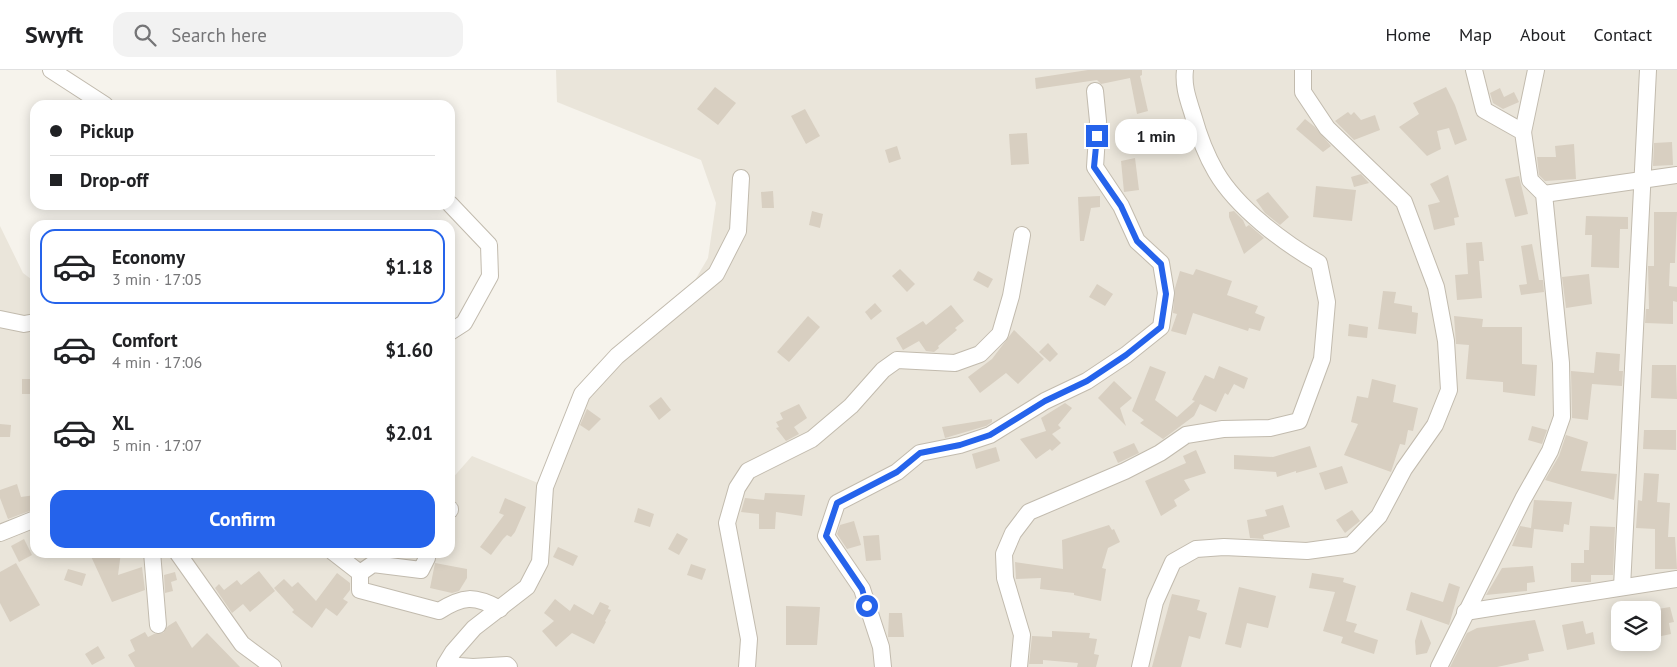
<!DOCTYPE html>
<html lang="en">
<head>
<meta charset="utf-8">
<style>
	:root { --surface:#fff; --page:#f2f2f2; --text:#202124; --muted:#757577; --line:#e0e0e0; --accent:#2563eb }
	body { margin:0; font-family:"PT Sans",sans-serif; background:var(--page); color:var(--text); height:100vh; display:flex; flex-direction:column; font-size:19px; white-space:nowrap }
	* { box-sizing:border-box; margin:0 }
	p { font-size:16px; color:var(--muted) }
	.icon { flex:none; width:28px; height:28px; fill:none; stroke:currentColor; stroke-width:2; stroke-linecap:round; stroke-linejoin:round }
	.map { position:relative; flex:1; overflow:hidden }
	.panel { position:absolute; left:30px; top:150px; width:425px; height:338px; display:flex; flex-direction:column; background:var(--surface); border-radius:15px; box-shadow:0 2px 12px #0003 }
	.panel>* { flex:none }
	.banner { position:absolute; left:30px; top:30px; width:425px; height:110px; border-radius:15px; box-shadow:0 2px 12px #0003; display:grid; align-content:center; height:110px; padding:0 20px; background:var(--surface) }
	.tools { position:absolute; left:1611px; top:531px; display:grid; gap:10px }
	.tools a { display:grid; place-items:center; width:50px; height:50px; border-radius:10px; background:var(--surface); box-shadow:0 2px 12px #0003; font-size:25px }
	.end { position:absolute; width:22px; height:22px; margin:-11px; border:6px solid #2563eb; background:#fff; box-shadow:0 0 0 2px #fff }
	.from { border-radius:50% }
	.bubble { position:absolute; height:35px; border-radius:15px; background:var(--surface); box-shadow:0 2px 12px #0003; font-size:16px; font-weight:700; line-height:35px; text-align:center }
	.banner b { display:flex; align-items:center; gap:18px; height:48px; font-size:19px }
	.banner b+b { border-top:1px solid var(--line) }
	.banner i { width:12px; height:12px; background:var(--text) }
	ul { padding:9px 0 0; list-style:none }
	li { display:flex; align-items:center; gap:15px; height:75px; margin:0 10px 8px; padding:0 10px; border:2px solid transparent; border-radius:15px }
	li div { flex:1 }
	li b { display:block; font-size:19px }
	li em { font-style:normal; font-weight:700 }
	li.active { border-color:var(--accent) }
	li>.icon { width:45px; height:45px; stroke-width:1.5 }
	.cta { display:flex; gap:10px; margin-top:auto; padding:10px 20px }
	.cta a { flex:1; height:58px; border-radius:15px; background:var(--accent); color:#fff; font-size:20px; font-weight:700; line-height:58px; text-align:center }
	header { display:flex; align-items:center; gap:30px; box-sizing:border-box; height:70px; padding:0 25px; background:var(--surface); border-bottom:1px solid var(--line) }
	header strong { font-size:24px }
	nav { display:flex; gap:28px; margin-inline-start:auto; font-size:18px }
	.search { width:350px; height:45px; background:var(--page); display:flex; align-items:center; gap:12px; box-sizing:border-box; padding:0 18px; border-radius:15px; color:var(--muted); font-size:19px }
	.map>svg:first-child { display:block }
	.residential { fill:#eae5da; fill-rule:evenodd }
	.building { fill:#d8cfc1 }
	.lines { fill:none; stroke-linecap:round; stroke-linejoin:round }
	.street-casing { stroke:#c2bbae; stroke-width:18 }
	.street { stroke:#fff; stroke-width:16 }
	.route { stroke:#2563eb; stroke-width:6 }
</style>
</head>
<body>
<header>
<strong>Swyft</strong>
<div class="search"><svg class="icon" aria-label="search" viewBox="0 0 24 24"><circle cx="10" cy="10" r="6"/><path d="M15 15l6 6"/></svg>Search here</div>
<nav><a>Home</a><a>Map</a><a>About</a><a>Contact</a></nav>
</header>
<div class="map">
<svg width="1677" height="597" viewBox="0 0 1677 597">
	<rect width="100%" height="100%" fill="#f6f3ec"/>
	<path class="residential" d="M556 0H1677V597H0V156L23 203 35 212V482H450V411L472 386 538 413 593 298 688 222 708 188 716 133 701 90 557 32ZM1620 540H1652V572H1620Z"/>
	<g class="building">
		<polygon points="1088,0 1142,0 1142,5 1140,6 1148,41 1137,44 1130,8 1101,14 1097,10 1036,19 1035,8"/>
		<polygon points="715,17 736,33 718,55 697,39"/>
		<polygon points="1446,17 1455,35 1467,70 1455,75 1449,58 1437,61 1441,79 1427,86 1399,57 1419,44 1413,33"/>
		<polygon points="1500,18 1504,27 1514,22 1519,32 1503,39 1493,33 1490,23"/>
		<polygon points="805,39 820,66 806,74 791,46"/>
		<polygon points="1348,42 1351,45 1354,42 1361,50 1375,45 1380,60 1354,70 1335,51"/>
		<polygon points="1305,49 1315,57 1331,76 1323,82 1296,59"/>
		<polygon points="1027,63 1029,94 1011,95 1009,64"/>
		<polygon points="1672,72 1673,95 1653,96 1654,73"/>
		<polygon points="1574,74 1576,109 1545,111 1539,105 1537,87 1556,87 1555,76"/>
		<polygon points="897,76 901,89 889,93 885,80"/>
		<polygon points="1135,88 1139,120 1124,122 1121,91"/>
		<polygon points="1361,104 1369,113 1354,117 1351,107"/>
		<polygon points="1448,105 1459,147 1454,148 1455,155 1434,160 1428,135 1440,132 1430,114"/>
		<polygon points="1519,106 1528,144 1515,147 1505,109"/>
		<polygon points="1316,116 1356,120 1352,151 1313,147"/>
		<polygon points="773,121 774,138 762,138 761,122"/>
		<polygon points="1268,122 1289,147 1280,155 1265,143 1256,130"/>
		<polygon points="1100,126 1100,137 1091,138 1084,171 1080,171 1078,127"/>
		<polygon points="812,141 823,144 820,158 809,155"/>
		<polygon points="1234,141 1243,150 1246,157 1249,155 1264,168 1244,184 1229,147 1229,142"/>
		<polygon points="1654,142 1677,142 1675,193 1670,193 1669,216 1677,217 1677,232 1673,231 1673,254 1645,253 1646,239 1649,239 1648,196 1654,196"/>
		<polygon points="1586,146 1628,147 1628,159 1620,159 1619,198 1591,197 1592,165 1585,165"/>
		<polygon points="1482,172 1484,191 1479,191 1482,228 1457,230 1455,205 1468,204 1466,173"/>
		<polygon points="1532,174 1539,210 1543,210 1544,222 1521,225 1519,215 1527,214 1521,176"/>
		<polygon points="900,199 915,214 907,222 892,206"/>
		<polygon points="1196,199 1232,211 1227,225 1258,236 1255,243 1265,247 1260,261 1249,258 1248,261 1193,243 1186,265 1171,261 1177,244 1173,243 1175,218 1180,201 1193,205"/>
		<polygon points="978,201 993,209 988,218 973,210"/>
		<polygon points="1589,204 1592,234 1566,238 1562,207"/>
		<polygon points="1097,214 1113,224 1105,236 1089,227"/>
		<polygon points="1383,221 1396,222 1394,233 1412,236 1412,242 1418,243 1416,264 1378,259"/>
		<polygon points="875,233 882,241 871,250 865,242"/>
		<polygon points="951,235 964,251 955,258 957,260 938,276 939,278 934,282 926,281 919,271 903,280 896,268 923,251 926,255"/>
		<polygon points="808,246 820,257 789,292 777,282"/>
		<polygon points="1454,246 1483,249 1482,257 1522,257 1522,294 1537,295 1535,326 1503,322 1503,312 1466,309 1469,275 1456,274"/>
		<polygon points="1349,254 1368,257 1367,268 1348,266"/>
		<polygon points="1014,260 1044,289 1018,314 1006,303 980,323 968,307 992,289"/>
		<polygon points="1048,273 1058,284 1050,292 1039,282"/>
		<polygon points="1596,282 1620,284 1619,301 1623,301 1622,316 1592,314 1588,350 1572,348 1571,301 1594,303"/>
		<polygon points="1652,295 1676,295 1677,329 1651,328"/>
		<polygon points="1150,296 1166,302 1155,330 1177,347 1195,331 1192,330 1205,305 1214,309 1219,296 1248,308 1244,319 1234,314 1228,325 1225,323 1216,342 1200,334 1194,346 1163,369 1140,353 1144,350 1132,341"/>
		<rect x="22" y="309" width="13" height="15"/>
		<polygon points="1372,309 1396,315 1393,332 1418,338 1413,361 1408,360 1405,375 1400,374 1391,402 1344,385 1358,354 1351,352 1357,326 1368,328"/>
		<polygon points="1114,311 1132,328 1120,338 1126,356 1098,328"/>
		<polygon points="661,327 671,340 659,350 649,336"/>
		<polygon points="1065,333 1072,338 1058,355 1061,358 1052,364 1061,373 1052,381 1050,379 1036,389 1020,369 1046,361 1041,348"/>
		<polygon points="799,334 807,348 794,357 799,364 786,371 776,358 779,357 776,352 783,349 780,343"/>
		<polygon points="587,339 601,349 589,361 580,355"/>
		<polygon points="992,349 992,352 986,356 945,368 942,357"/>
		<polygon points="0,354 11,355 10,367 0,367"/>
		<polygon points="1532,356 1547,360 1542,374 1528,370"/>
		<polygon points="1644,360 1676,360 1676,380 1643,379"/>
		<polygon points="1566,365 1588,372 1581,401 1617,404 1614,430 1545,410 1559,386"/>
		<polygon points="1134,373 1139,383 1118,393 1113,382"/>
		<polygon points="1310,376 1317,397 1296,403 1296,401 1277,407 1276,402 1234,399 1234,385 1273,387"/>
		<polygon points="996,377 1000,391 976,399 972,384"/>
		<polygon points="1196,380 1206,403 1184,410 1190,420 1174,430 1177,436 1161,446 1145,411 1186,393 1183,386"/>
		<polygon points="1342,396 1348,413 1325,420 1319,403"/>
		<polygon points="1644,403 1659,404 1657,432 1670,433 1668,467 1675,467 1677,499 1655,499 1655,459 1636,458 1638,430 1642,431"/>
		<polygon points="17,414 21,427 35,425 35,439 8,449 0,428 0,420"/>
		<polygon points="765,423 805,425 802,446 776,442 775,459 759,459 759,444 741,442 745,428 764,430"/>
		<polygon points="505,428 526,437 515,462 511,467 507,465 503,469 491,485 480,477 504,445 499,443"/>
		<polygon points="1534,430 1572,432 1569,455 1564,454 1563,462 1534,459 1532,478 1512,476 1520,456 1531,458"/>
		<polygon points="1283,435 1290,457 1263,465 1264,469 1250,468 1247,450 1267,446 1265,440"/>
		<polygon points="638,438 654,444 650,457 634,452"/>
		<polygon points="1352,440 1360,451 1345,463 1336,450"/>
		<polygon points="854,451 861,475 847,479 837,464 840,455"/>
		<polygon points="1109,455 1112,460 1114,459 1120,472 1108,478 1102,498 1106,499 1101,531 1074,525 1074,523 1040,519 1041,508 1016,509 1015,492 1063,499 1062,470"/>
		<polygon points="1590,456 1615,457 1613,505 1591,505 1591,512 1571,512 1571,493 1584,493 1584,480 1589,480"/>
		<polygon points="677,463 688,469 679,485 668,479"/>
		<polygon points="879,465 881,490 866,491 863,466"/>
		<polygon points="24,469 32,485 19,492 11,476"/>
		<polygon points="558,477 578,486 573,496 553,487"/>
		<polygon points="89,482 121,482 118,505 142,497 145,520 112,532"/>
		<polygon points="16,493 40,535 10,552 0,533 0,502"/>
		<polygon points="435,493 467,499 467,508 459,521 452,523 430,518"/>
		<polygon points="691,494 706,499 702,510 687,505"/>
		<polygon points="1533,496 1535,512 1527,513 1527,521 1486,525 1502,498"/>
		<polygon points="68,499 86,504 82,516 64,510"/>
		<polygon points="259,501 275,521 250,542 243,534 232,543 215,518 219,514 224,520 237,510 241,515"/>
		<polygon points="175,502 177,510 171,512 173,521 165,523 164,505"/>
		<polygon points="337,503 350,513 350,520 343,529 348,532 337,546 326,538 312,558 292,542 294,540 274,518 284,509 292,517 298,512 316,531"/>
		<polygon points="1312,503 1344,508 1343,512 1356,516 1346,551 1357,554 1354,562 1378,570 1374,584 1341,573 1343,567 1323,561 1335,522 1309,518"/>
		<polygon points="1449,513 1460,517 1449,555 1406,540 1411,522 1443,532"/>
		<polygon points="1239,517 1276,526 1268,558 1247,553 1241,578 1225,574"/>
		<polygon points="1172,524 1200,530 1197,540 1207,543 1200,569 1189,566 1181,597 1152,597"/>
		<polygon points="555,529 570,541 574,534 593,545 600,532 609,536 608,539 611,540 605,551 606,552 594,574 572,563 556,577 542,561 554,551 544,543"/>
		<polygon points="786,536 820,537 817,575 786,575"/>
		<polygon points="1670,537 1674,552 1669,553 1671,564 1652,568 1652,540"/>
		<polygon points="889,543 902,543 904,567 888,567"/>
		<polygon points="1421,549 1431,573 1427,583 1416,585 1415,571"/>
		<polygon points="1535,550 1544,581 1528,584 1529,590 1497,597 1450,597 1467,563 1477,558"/>
		<polygon points="176,551 192,578 207,563 240,597 135,597 128,585 135,581 130,570 145,562 148,567 154,564 163,563 168,556"/>
		<polygon points="1583,551 1586,564 1593,562 1595,574 1567,580 1562,555"/>
		<polygon points="1052,561 1090,563 1089,568 1097,569 1094,584 1099,585 1096,597 1077,597 1078,593 1043,590 1043,594 1029,594 1032,566 1052,567"/>
		<polygon points="98,576 105,588 92,595 85,584"/>
	</g>
	<g class="lines">
		<g class="street-casing">
			<g id="street">
				<polyline points="51,0 105,35"/>
				<polyline points="1523,62 1536,0"/>
				<polyline points="1544,124 1677,105"/>
				<polyline points="450,134 489,175 490,206 464,253 450,262"/>
				<polyline points="0,249 24,254 35,252"/>
				<polyline points="450,439 450,440"/>
				<polyline points="0,463 35,449"/>
				<polyline points="152,482 158,555"/>
				<polyline points="177,482 242,574 273,597"/>
				<polyline points="333,482 360,503"/>
				<path d="M426 482 427 488 421 500 373 494 360 503V520L439 541C463 526 474 525 500 539"/>
				<polyline points="1622,517 1648,0"/>
				<polyline points="1465,542 1677,509"/>
				<polyline points="509,597 507,595 473,597 445,595 453,582 474,558 527,517 540,492 545,417 582,324 617,286 716,204 738,161 741,108"/>
				<polyline points="747,597 749,569 727,453 737,418 748,401 812,369 851,336 883,300 897,290 955,293 980,284 1000,264 1011,226 1022,165"/>
				<polyline points="883,597 881,577 862,519 826,466 837,433 897,402 920,383 960,375 990,365 1045,331 1087,311 1126,285 1161,257 1166,223 1161,193 1137,171 1121,136 1095,97 1098,51 1095,21"/>
				<path d="M1019 597 1022 565 1005 508 1004 484 1013 463 1029 442 1125 401 1160 383 1186 365 1223 359 1270 358 1299 351 1322 289 1327 232 1319 193C1284 173 1237 138 1216 102 1206 85 1198 63 1193 45 1188 29 1183 16 1185 0"/>
				<polyline points="1140,597 1155,532 1173,492 1196,479 1224,477 1307,481 1351,475 1379,446 1404,399 1435,355 1449,320 1446,271 1436,217 1404,132 1327,58 1303,22 1303,0"/>
				<polyline points="1439,597 1523,429 1550,381 1562,347 1561,293 1544,124 1530,110 1523,62 1484,40 1474,0"/>
			</g>
		</g>
		<use href="#street" class="street"/>
	</g>
	<g class="lines">
		<polyline class="route" points="867,536 862,519 826,466 837,433 897,402 920,383 960,375 990,365 1045,331 1087,311 1126,285 1161,257 1166,224 1161,194 1137,171 1121,136 1094,97 1097,66"/>
	</g>
</svg>
<div class="tools">
<a><svg class="icon" aria-label="layers" viewBox="0 0 24 24"><path d="M12 4l9 5-9 5-9-5zM3 14l9 5 9-5"/></svg></a>
</div>
<i class="end from" style="left:867px;top:536px"></i>
<i class="end" style="left:1097px;top:66px"></i>
<div class="bubble" style="left:1115px;top:49px;width:82px">1 min</div>
<div class="banner">
<b><i class="from"></i>Pickup</b>
<b><i></i>Drop-off</b>
</div>
<section class="panel">
<ul>
<li class="active"><svg class="icon" aria-label="car" viewBox="0 0 24 24"><path d="M5 17H2v-5l4-1 3-4h7l3 4 3 1v5h-3M9 17h6M6 11h13"/><circle cx="7" cy="17" r="2"/><circle cx="17" cy="17" r="2"/></svg><div><b>Economy</b><p>3 min · 17:05</p></div><em>$1.18</em></li>
<li><svg class="icon" aria-label="car" viewBox="0 0 24 24"><path d="M5 17H2v-5l4-1 3-4h7l3 4 3 1v5h-3M9 17h6M6 11h13"/><circle cx="7" cy="17" r="2"/><circle cx="17" cy="17" r="2"/></svg><div><b>Comfort</b><p>4 min · 17:06</p></div><em>$1.60</em></li>
<li><svg class="icon" aria-label="car" viewBox="0 0 24 24"><path d="M5 17H2v-5l4-1 3-4h7l3 4 3 1v5h-3M9 17h6M6 11h13"/><circle cx="7" cy="17" r="2"/><circle cx="17" cy="17" r="2"/></svg><div><b>XL</b><p>5 min · 17:07</p></div><em>$2.01</em></li>
</ul>
<div class="cta"><a>Confirm</a></div>
</section>
</div>
</body>
</html>
